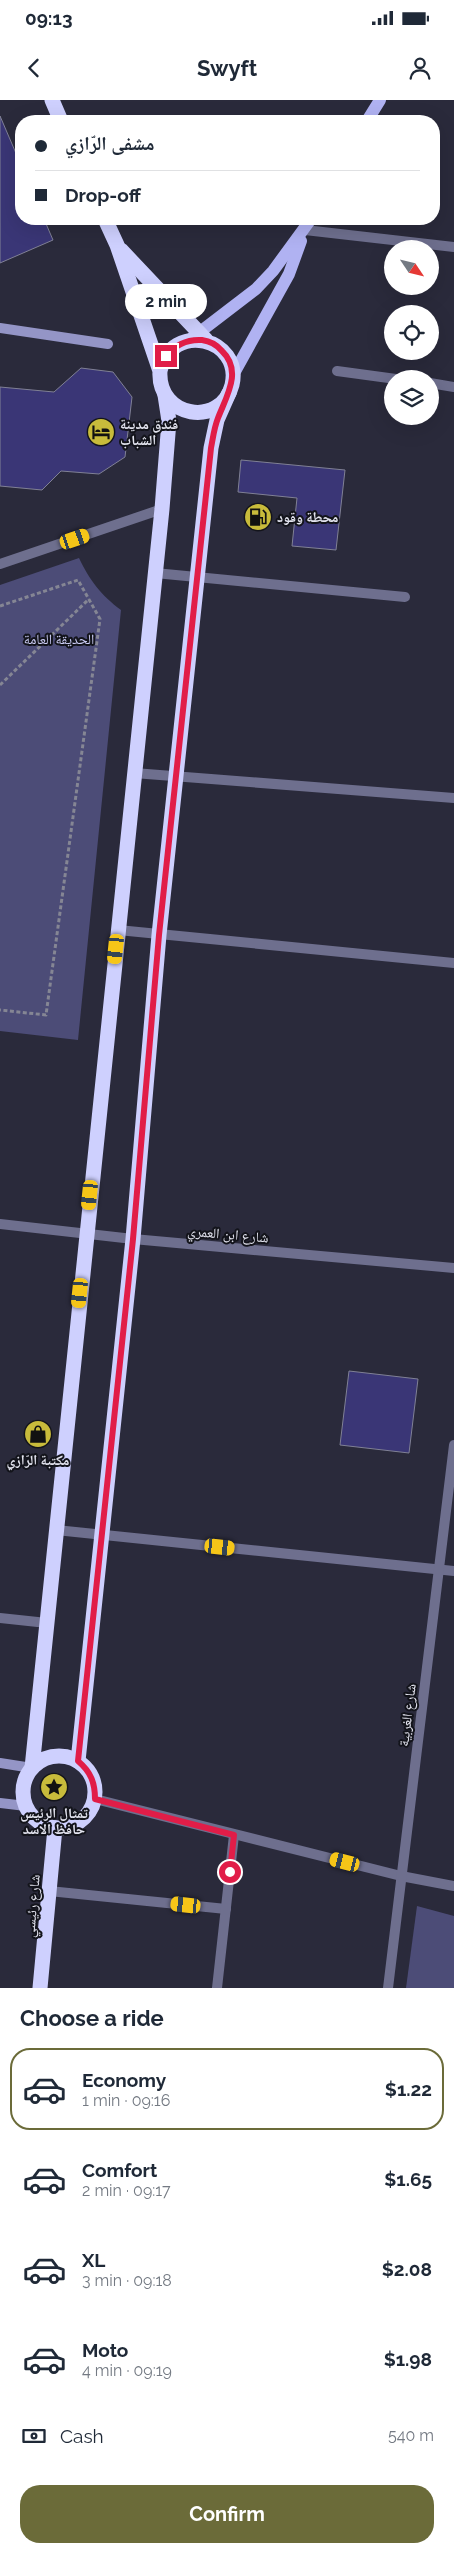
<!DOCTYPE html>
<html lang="en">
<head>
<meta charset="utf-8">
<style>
	:root { --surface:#fff; --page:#f2f2f3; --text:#1f2937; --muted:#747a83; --line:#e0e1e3; --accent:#6b6b39 }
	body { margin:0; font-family:Raleway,"Noto Naskh Arabic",sans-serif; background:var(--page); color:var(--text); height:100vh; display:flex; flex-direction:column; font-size:19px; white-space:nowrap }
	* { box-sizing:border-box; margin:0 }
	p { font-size:16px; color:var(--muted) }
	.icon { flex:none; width:28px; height:28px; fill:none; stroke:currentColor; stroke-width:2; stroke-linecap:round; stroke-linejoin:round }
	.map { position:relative; height:1888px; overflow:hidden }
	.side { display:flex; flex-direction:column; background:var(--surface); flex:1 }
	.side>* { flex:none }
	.guide { position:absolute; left:15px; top:15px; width:425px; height:110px; border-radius:20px; box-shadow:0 5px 20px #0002; display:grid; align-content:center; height:110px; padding:0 20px; background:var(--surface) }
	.needle { width:32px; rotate:125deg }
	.tools { position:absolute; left:384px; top:140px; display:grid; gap:10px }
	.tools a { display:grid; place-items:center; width:55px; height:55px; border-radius:50%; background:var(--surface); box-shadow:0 5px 20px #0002; font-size:25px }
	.end { position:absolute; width:22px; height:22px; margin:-11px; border:6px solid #e11d48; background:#fff; box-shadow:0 0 0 2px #fff }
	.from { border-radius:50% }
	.bubble { position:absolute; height:35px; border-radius:18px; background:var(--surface); box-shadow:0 5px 20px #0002; font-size:16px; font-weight:700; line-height:35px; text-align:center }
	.car { position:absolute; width:15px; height:30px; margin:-15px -8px; border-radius:6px; box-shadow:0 0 4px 1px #0007; background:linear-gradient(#f5c518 24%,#345 0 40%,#f5c518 0 76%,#345 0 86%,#f5c518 0) }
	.guide b { display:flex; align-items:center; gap:18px; height:48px; font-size:19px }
	.guide b+b { border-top:1px solid var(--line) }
	.guide i { width:12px; height:12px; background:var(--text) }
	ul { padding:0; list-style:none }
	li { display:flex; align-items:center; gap:15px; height:82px; margin:0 10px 8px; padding:0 10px; border:2px solid transparent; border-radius:20px }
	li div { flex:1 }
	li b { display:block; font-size:19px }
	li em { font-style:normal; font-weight:700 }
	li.selected { border-color:var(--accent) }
	li>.icon { width:45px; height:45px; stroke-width:1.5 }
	h2 { padding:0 20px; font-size:22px; line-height:60px }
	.pay { display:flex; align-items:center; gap:12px; height:55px; padding:0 20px; font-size:19px }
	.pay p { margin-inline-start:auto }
	.cta { display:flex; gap:10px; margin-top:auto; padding:10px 20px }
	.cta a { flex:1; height:58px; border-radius:20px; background:var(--accent); color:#fff; font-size:20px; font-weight:700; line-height:58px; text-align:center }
	.status { display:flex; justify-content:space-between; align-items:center; height:35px; padding:0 25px; background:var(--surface); direction:ltr }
	.status svg { height:14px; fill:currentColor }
	header { display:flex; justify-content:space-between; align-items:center; height:65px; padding:0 20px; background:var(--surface); font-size:22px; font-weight:700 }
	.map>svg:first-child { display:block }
	.green { fill:#4c4c77 }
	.building { fill:#3a3676; stroke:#808195 }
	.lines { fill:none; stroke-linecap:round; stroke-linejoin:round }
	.path { stroke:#858694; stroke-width:3; stroke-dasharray:4 2.5; stroke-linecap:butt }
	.lane { stroke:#6e6f8e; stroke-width:10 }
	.street { stroke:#6e6f8e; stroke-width:10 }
	.secondary { stroke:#9495c6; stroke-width:10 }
	.primary { stroke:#b0b2f2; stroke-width:12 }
	.highway { stroke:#ced0fe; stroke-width:15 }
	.route { stroke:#e11d48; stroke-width:6 }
	.labels { text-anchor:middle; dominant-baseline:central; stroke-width:4; stroke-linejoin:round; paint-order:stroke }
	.poi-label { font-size:14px; font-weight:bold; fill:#e2e3ee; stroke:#13141b; text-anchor:start }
	.park-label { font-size:14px; fill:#cdcef6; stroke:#13141b }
	.street-label { font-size:14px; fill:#e2e3ee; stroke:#13141b }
</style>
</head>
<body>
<div class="status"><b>09:13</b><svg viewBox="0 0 49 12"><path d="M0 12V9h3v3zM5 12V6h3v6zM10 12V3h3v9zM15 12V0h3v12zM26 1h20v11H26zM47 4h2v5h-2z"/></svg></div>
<header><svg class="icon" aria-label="back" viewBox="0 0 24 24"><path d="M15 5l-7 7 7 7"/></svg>Swyft<svg class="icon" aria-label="person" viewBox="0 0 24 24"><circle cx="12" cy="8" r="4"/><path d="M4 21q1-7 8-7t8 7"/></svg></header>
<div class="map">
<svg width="454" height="1888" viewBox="0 0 454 1888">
	<rect width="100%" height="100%" fill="#2a2a3b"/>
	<g class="green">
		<path d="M79 458C90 481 101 495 121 510L78 940 0 931V485Z"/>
		<polygon points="417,1806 454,1816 454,1888 406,1888"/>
	</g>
	<g class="building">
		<polygon points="0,16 21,65 21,119 44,119 53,140 0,163"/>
		<polygon points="81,268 113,272 132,297 125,357 99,374 61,371 42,390 0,386 0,287 54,292"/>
		<polygon points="241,360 345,370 336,450 292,446 297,398 238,392"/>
		<polygon points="349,1271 418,1279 409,1353 340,1345"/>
	</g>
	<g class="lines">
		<g class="path">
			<polyline points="0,506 78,480 100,519 46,915 0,910"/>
			<polyline points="0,585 89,499"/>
		</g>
		<polyline class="lane" points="0,1518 47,1523"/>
		<g class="street">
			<polyline points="305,130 454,147"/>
			<polyline points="337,271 396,279"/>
			<polyline points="430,283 454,287"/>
			<polyline points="0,464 162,409"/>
			<polyline points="155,473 405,497"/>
			<polyline points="134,673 454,698"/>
			<polyline points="118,830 454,863"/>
			<polyline points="0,1124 133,1139 454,1168"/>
			<polyline points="56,1430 454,1471"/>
			<polyline points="95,1699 401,1776 454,1786"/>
			<polyline points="49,1791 226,1809"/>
			<polyline points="217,1888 234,1735"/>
			<polyline points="388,1888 454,1345"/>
		</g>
		<g class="secondary">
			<polyline points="0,228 108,244"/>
			<polyline points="0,1663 32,1668"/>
			<polyline points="0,1703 26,1706"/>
		</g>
		<g class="primary">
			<polyline points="367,21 380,0"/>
			<polyline points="192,238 256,189 273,171 311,119"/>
			<polyline points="233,275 289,174 301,141"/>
		</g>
		<g class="highway">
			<polyline points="52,0 61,21"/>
			<path d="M105 119 117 145 160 271C157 318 221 328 232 285 243 238 171 220 160 271"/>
			<polyline points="121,150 206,240"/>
			<circle cx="59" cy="1692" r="36"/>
			<polyline points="78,1661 133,1139 159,835 211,348 217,320 229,293"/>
			<polyline points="32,1668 162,409 169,321 165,295"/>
			<polyline points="40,1888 55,1728"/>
		</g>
	</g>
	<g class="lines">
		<path class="route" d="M166 256C176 244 187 239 202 240 210 241 217 245 222 251 243 271 226 297 218 318 214 328 213 338 211 348L159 835 133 1139 78 1661C91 1672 95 1683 95 1699L234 1735 230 1772"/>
	</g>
	<defs>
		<g id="hotel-disc" transform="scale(1.4375)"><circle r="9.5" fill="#c8bb3b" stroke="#13141b"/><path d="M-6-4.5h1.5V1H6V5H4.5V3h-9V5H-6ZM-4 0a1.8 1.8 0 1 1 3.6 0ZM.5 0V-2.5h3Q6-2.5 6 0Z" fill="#111"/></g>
		<g id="fuel-disc" transform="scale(1.4375)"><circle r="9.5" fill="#c8bb3b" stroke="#13141b"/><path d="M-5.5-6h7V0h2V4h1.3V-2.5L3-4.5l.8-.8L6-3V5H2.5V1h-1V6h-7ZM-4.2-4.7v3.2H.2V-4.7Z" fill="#111"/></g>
		<g id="shop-disc" transform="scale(1.4375)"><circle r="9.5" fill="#c8bb3b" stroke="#13141b"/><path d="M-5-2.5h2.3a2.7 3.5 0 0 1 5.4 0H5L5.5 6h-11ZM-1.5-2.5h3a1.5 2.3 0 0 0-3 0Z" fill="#111"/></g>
		<g id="sight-disc" transform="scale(1.4375)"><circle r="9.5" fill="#c8bb3b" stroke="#13141b"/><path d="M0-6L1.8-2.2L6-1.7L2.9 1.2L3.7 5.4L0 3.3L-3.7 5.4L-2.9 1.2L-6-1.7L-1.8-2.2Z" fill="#111"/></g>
	</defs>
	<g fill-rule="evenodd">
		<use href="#hotel-disc" x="101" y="332"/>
		<use href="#fuel-disc" x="258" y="417"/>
		<use href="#shop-disc" x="38" y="1334"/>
		<use href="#sight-disc" x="54" y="1687"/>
	</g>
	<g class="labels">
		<g class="poi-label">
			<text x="120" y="324">فندق مدينة<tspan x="120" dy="16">الشباب</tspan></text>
			<text x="277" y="417">محطة وقود</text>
			<text x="38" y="1360" text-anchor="middle">مكتبة الرّازي</text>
			<text x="54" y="1713" text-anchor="middle">تمثال الرئيس<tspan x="54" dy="16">حافظ الاسد</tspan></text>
		</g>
		<g class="park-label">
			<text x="59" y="539">الحديقة العامة</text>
		</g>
		<g class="street-label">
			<text transform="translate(228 1134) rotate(5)">شارع ابن العمري</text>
			<text transform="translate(407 1615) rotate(-83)">شارع الغربية</text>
			<text transform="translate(32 1806) rotate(-85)">شارع رئيسي</text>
		</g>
	</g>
</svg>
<div class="tools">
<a><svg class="needle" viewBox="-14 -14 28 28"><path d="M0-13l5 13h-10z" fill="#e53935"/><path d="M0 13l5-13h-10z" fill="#747a83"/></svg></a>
<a><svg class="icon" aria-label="locate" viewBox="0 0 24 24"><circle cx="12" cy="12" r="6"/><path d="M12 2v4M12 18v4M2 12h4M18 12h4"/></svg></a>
<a><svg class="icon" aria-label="layers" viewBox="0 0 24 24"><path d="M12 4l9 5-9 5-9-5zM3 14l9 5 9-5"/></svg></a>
</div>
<i class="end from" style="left:230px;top:1772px"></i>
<i class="end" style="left:166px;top:256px"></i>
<div class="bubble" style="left:125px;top:184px;width:82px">2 min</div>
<i class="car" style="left:75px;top:439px;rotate:71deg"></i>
<i class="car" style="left:116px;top:849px;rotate:186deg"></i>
<i class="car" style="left:90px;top:1095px;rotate:186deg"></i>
<i class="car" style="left:80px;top:1193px;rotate:186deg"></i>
<i class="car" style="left:220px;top:1447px;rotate:96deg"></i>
<i class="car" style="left:345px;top:1762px;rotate:284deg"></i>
<i class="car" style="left:186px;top:1805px;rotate:276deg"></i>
<div class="guide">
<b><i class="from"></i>مشفى الرّازي</b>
<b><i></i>Drop-off</b>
</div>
</div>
<section class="side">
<h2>Choose a ride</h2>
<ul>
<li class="selected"><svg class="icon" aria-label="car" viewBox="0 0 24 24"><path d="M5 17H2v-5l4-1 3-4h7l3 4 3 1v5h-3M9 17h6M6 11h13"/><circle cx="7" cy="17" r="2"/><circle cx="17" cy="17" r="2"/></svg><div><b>Economy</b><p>1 min · 09:16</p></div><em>$1.22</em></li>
<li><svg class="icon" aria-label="car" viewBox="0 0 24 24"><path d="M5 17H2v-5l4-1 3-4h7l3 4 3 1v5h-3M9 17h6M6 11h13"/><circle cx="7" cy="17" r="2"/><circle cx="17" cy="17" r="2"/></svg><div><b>Comfort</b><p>2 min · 09:17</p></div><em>$1.65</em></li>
<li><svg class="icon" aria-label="car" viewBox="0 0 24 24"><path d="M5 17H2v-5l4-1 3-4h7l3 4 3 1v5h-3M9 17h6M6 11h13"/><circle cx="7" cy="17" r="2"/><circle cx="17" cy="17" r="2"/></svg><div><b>XL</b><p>3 min · 09:18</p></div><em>$2.08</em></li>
<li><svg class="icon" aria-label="car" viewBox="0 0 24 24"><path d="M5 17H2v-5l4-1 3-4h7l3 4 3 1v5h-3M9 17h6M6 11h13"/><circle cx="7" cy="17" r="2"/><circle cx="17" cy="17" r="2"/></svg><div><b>Moto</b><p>4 min · 09:19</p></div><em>$1.98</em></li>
</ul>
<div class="pay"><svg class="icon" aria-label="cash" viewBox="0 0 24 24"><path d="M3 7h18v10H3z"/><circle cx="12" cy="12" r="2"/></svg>Cash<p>540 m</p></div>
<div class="cta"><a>Confirm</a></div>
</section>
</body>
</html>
